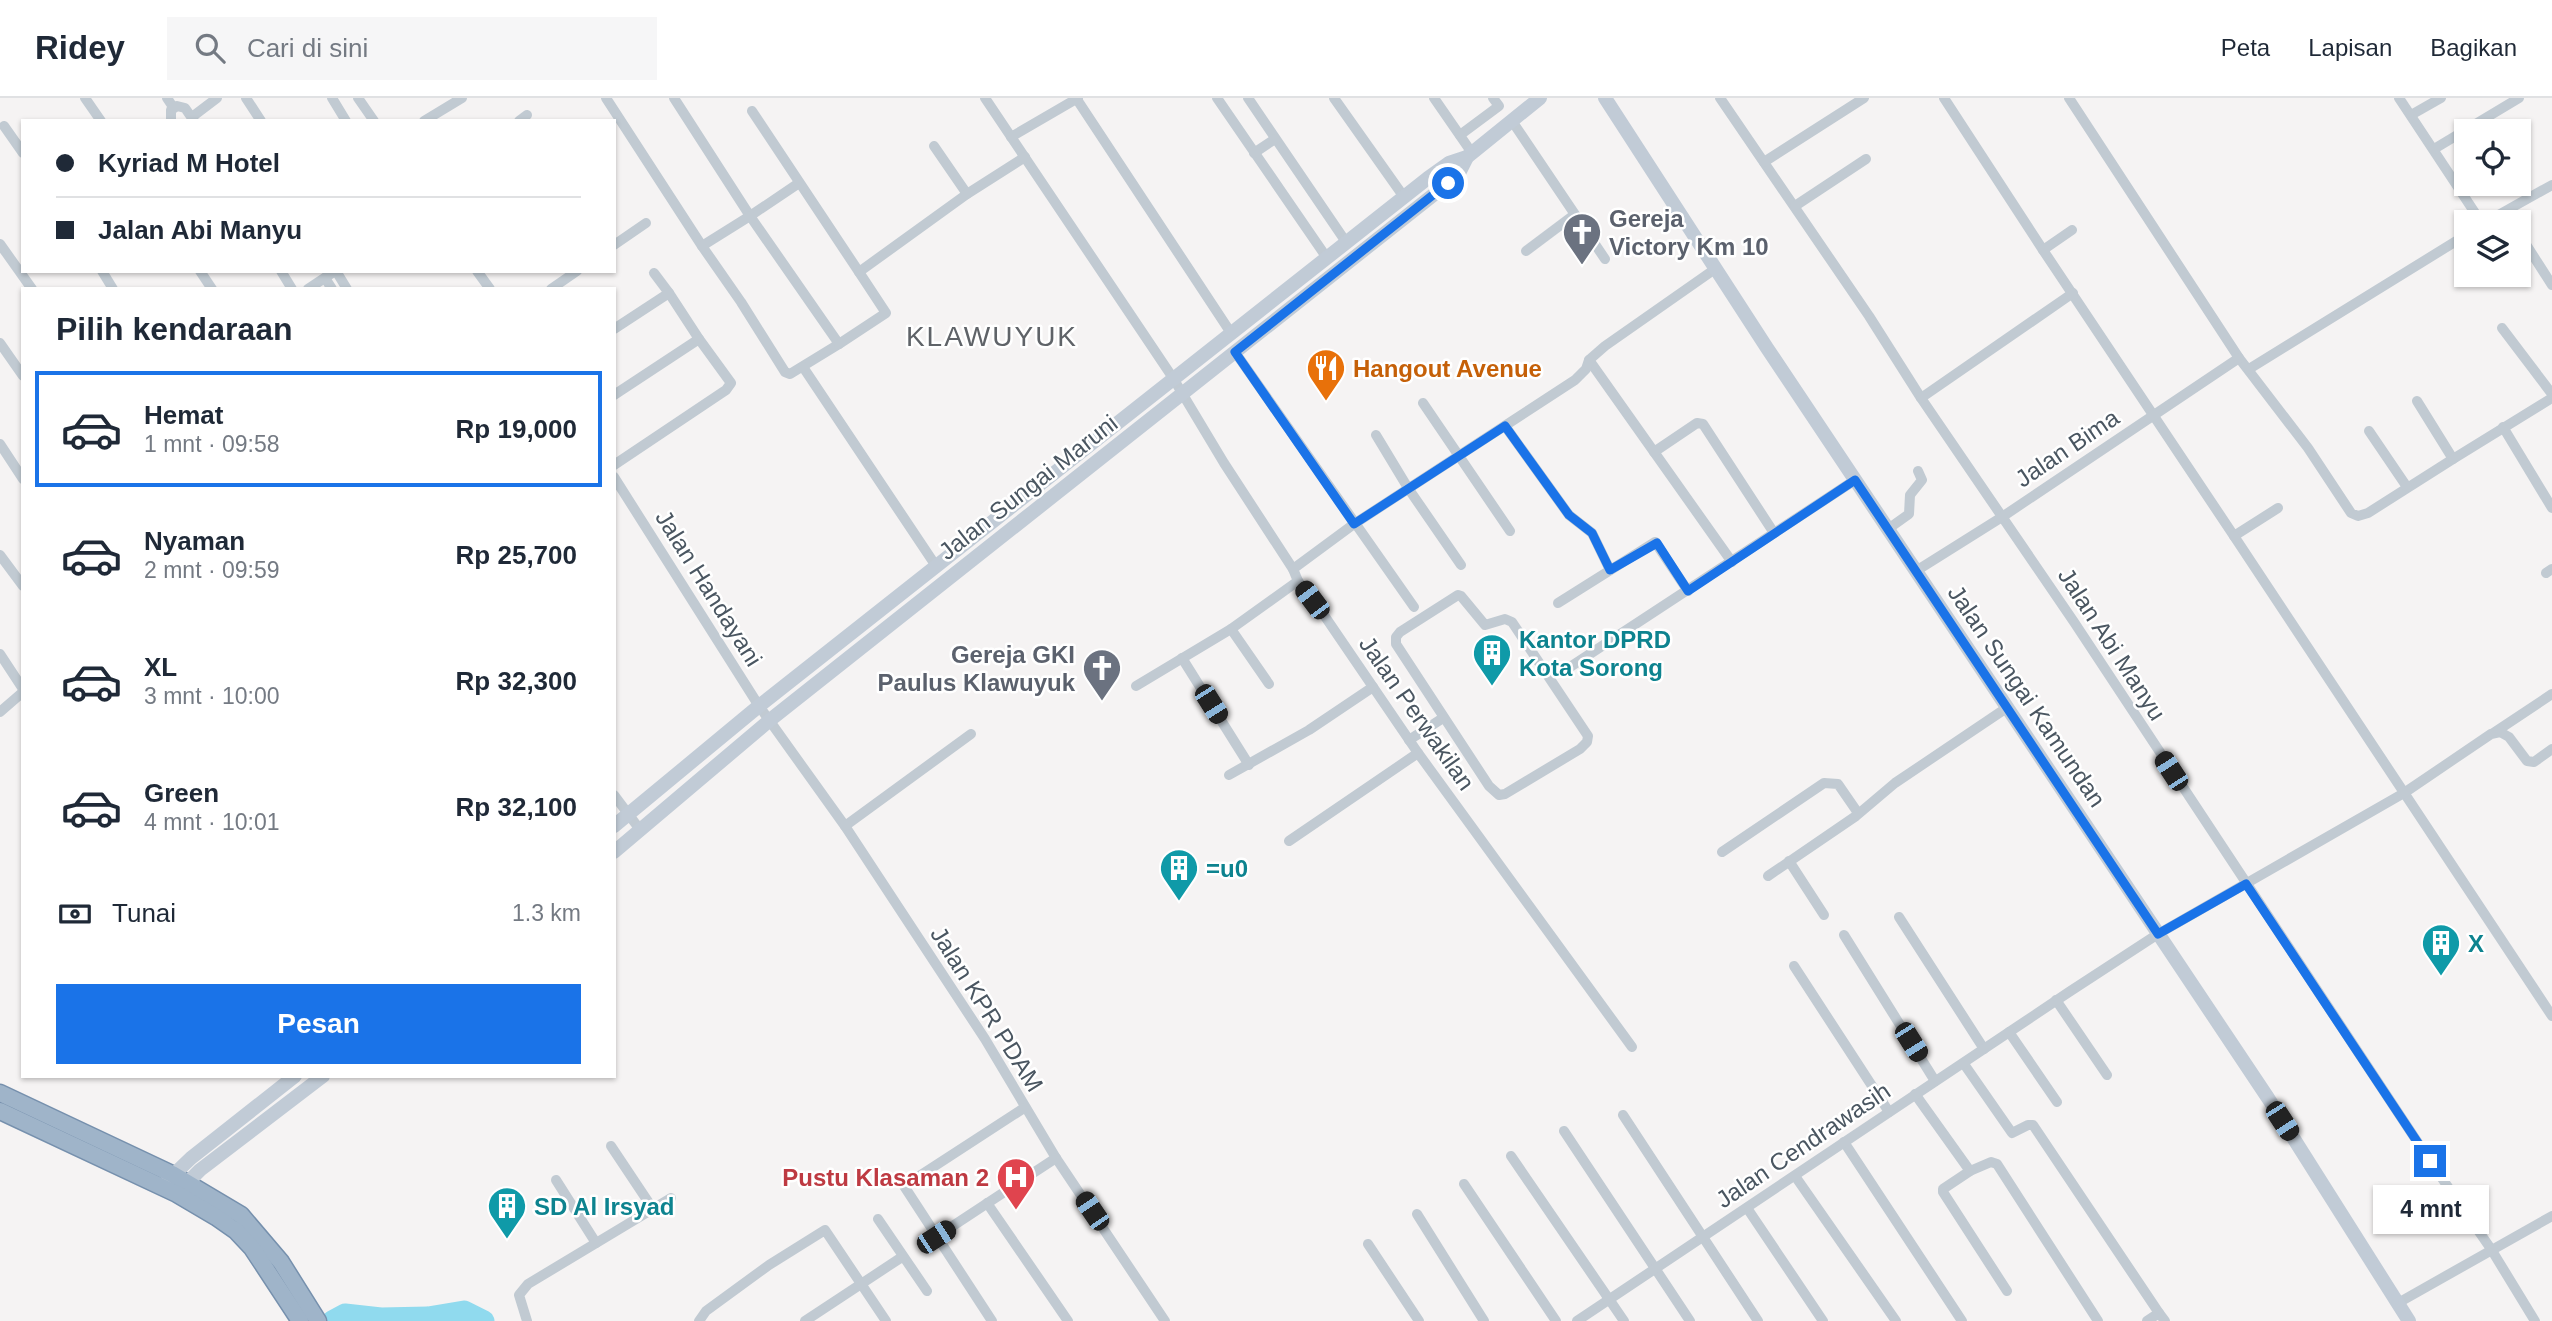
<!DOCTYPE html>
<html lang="id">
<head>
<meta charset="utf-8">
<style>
	:root { --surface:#fff; --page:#f6f6f7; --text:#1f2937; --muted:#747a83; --line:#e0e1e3; --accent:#1a73e8 }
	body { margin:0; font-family:Helvetica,sans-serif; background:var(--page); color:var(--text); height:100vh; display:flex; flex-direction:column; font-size:26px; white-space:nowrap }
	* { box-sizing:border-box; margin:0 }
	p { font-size:23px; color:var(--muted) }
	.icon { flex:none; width:38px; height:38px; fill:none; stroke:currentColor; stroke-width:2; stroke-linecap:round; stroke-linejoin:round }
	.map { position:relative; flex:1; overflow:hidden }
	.sheet { position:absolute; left:21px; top:189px; width:595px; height:791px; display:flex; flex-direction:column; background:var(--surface); border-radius:0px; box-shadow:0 2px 5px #0004 }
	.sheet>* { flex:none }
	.hud { position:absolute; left:21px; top:21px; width:595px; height:154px; border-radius:0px; box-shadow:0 2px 5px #0004; display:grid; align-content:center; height:154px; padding:0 35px; background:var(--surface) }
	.tools { position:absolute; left:2454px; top:21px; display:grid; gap:14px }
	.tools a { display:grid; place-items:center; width:77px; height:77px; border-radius:0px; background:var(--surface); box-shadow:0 2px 5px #0004; font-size:35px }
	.end { position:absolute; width:32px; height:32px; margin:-16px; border:9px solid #1a73e8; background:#fff; box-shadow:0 0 0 4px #fff }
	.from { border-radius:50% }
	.bubble { position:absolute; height:49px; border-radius:0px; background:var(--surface); box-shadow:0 2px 5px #0004; font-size:23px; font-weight:800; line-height:49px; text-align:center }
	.car { position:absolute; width:21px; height:42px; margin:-21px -10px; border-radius:9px; box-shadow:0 0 5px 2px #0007; background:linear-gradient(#222 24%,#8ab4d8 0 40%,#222 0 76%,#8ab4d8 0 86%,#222 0) }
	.hud b { display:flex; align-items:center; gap:24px; height:66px; font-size:26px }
	.hud b+b { border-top:2px solid var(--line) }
	.hud i { width:18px; height:18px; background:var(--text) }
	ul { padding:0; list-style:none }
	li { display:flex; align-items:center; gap:21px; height:116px; margin:0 14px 10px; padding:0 21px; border:4px solid transparent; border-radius:0px }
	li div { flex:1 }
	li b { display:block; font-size:26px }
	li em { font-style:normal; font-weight:800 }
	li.selected { border-color:var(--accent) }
	li>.icon { width:63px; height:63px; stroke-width:1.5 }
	h2 { padding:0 35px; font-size:32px; line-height:84px }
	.pay { display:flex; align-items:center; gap:18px; height:77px; padding:0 35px; font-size:26px }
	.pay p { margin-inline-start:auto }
	.cta { display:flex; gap:14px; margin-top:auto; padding:14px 35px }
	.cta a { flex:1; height:80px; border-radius:0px; background:var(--accent); color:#fff; font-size:28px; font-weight:800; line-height:80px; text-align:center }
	header { display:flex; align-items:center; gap:42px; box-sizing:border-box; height:98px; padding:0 35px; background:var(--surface); border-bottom:2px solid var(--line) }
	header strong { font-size:33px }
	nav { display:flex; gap:38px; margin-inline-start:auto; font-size:24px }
	.search { width:490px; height:63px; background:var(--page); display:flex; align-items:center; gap:18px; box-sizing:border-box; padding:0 24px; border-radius:0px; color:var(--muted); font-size:26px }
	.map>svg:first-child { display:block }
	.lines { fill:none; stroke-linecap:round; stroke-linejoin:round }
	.river { stroke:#90daee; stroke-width:21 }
	.trunk-casing { stroke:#7690ad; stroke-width:19 }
	.minor { stroke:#c1cad2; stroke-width:10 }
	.secondary { stroke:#c1cbd6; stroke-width:14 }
	.trunk { stroke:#9fb4c9; stroke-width:16 }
	.route { stroke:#1a73e8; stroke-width:9 }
	.labels { text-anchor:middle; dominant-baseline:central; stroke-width:5; stroke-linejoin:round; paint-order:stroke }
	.worship-label { font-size:24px; font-weight:bold; fill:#5b616d; stroke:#fff; text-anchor:start }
	.food-label { font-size:24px; font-weight:bold; fill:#c56008; stroke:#fff; text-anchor:start }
	.street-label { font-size:24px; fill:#4a5661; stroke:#fff }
	.culture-label { font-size:24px; font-weight:bold; fill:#0d838f; stroke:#fff; text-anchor:start }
	.health-label { font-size:24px; font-weight:bold; fill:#be3a42; stroke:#fff; text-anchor:end }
	.quarter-label { font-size:28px; letter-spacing:2px; fill:#5f6368; stroke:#fff }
</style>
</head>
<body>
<header>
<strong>Ridey</strong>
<div class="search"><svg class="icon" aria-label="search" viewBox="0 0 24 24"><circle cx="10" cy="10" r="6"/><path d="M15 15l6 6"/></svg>Cari di sini</div>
<nav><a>Peta</a><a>Lapisan</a><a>Bagikan</a></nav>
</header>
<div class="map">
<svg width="2552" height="1223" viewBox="0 0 2552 1223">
	<rect width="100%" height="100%" fill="#f5f3f3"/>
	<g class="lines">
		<polyline class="river" points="332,1223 345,1216 381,1220 428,1219 464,1213 484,1223"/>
		<g class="trunk-casing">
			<g id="trunk">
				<polyline points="0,995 172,1076 241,1117 281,1164 318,1223"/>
				<polyline points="0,1013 177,1096 216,1119 236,1133 252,1150 300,1223"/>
			</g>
		</g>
		<g class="minor">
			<polyline points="85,0 101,23"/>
			<polyline points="167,0 173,9"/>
			<polyline points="246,0 261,23"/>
			<polyline points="332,0 346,23"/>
			<polyline points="358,0 374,23"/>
			<polyline points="606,0 702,148"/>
			<polyline points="674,0 750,118 799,85"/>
			<polyline points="985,0 1173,280 1224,365 1293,471 1298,483 1326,520 1418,655 1632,949"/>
			<polyline points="1076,0 1231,235"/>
			<polyline points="1217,0 1327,160"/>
			<polyline points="1248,0 1346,144"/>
			<polyline points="1334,0 1404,99"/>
			<polyline points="1434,0 1472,55"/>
			<polyline points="1720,0 1869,218 1921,300 2074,524 2430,1063 2491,1151 2535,1223"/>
			<polyline points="1944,0 2043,152"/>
			<polyline points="2069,0 2239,260 2308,350 2351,415 2358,418 2368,415 2453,361 2417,303"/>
			<polyline points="2399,0 2481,124"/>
			<polyline points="752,13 859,174"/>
			<polyline points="2411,17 2441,0"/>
			<polyline points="192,19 217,0"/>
			<polyline points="171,23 171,12 177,8 185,10 194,23"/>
			<polyline points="424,23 462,0"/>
			<polyline points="519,23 527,17"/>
			<polyline points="1512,23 1605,161"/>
			<polyline points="4,28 23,55"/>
			<polyline points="1460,37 1499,8 1493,0"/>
			<polyline points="1011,39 1078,0"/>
			<polyline points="934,48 967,96"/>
			<polyline points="2434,51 2519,0"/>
			<polyline points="1254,55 1275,41"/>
			<polyline points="1764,64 1864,0"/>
			<polyline points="1795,108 1866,61"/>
			<polyline points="2506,114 2512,124"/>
			<polygon points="750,118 839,246 790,276 785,274 741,204 702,148"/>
			<polyline points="2486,124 2552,87"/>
			<polyline points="2072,132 2043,152 2234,438 2278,410"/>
			<polyline points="2518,134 2552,187"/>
			<polyline points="0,146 32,191"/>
			<polyline points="614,147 646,125"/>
			<polyline points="1526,153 1574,117"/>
			<polyline points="102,173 113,191"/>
			<polyline points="200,173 212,191"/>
			<polyline points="281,173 292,191"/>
			<polyline points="336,173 347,191"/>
			<polyline points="477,173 490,191"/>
			<polyline points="654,175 669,195"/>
			<polyline points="325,180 332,191"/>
			<polyline points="308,191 335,173"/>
			<polyline points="551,191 577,173"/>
			<polyline points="2502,230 2552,296"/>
			<polyline points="614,231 669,195 699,241"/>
			<polyline points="0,245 23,278"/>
			<polyline points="839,246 886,215 859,174 967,96 1025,59"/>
			<polyline points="1235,254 1414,509"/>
			<polyline points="1589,262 1732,464"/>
			<polyline points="803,269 936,468"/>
			<polyline points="2249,271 2466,137"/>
			<polyline points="614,297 699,241 731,285 726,292 614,367"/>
			<polyline points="1921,300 2073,195"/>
			<polyline points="1423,305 1510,433"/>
			<polyline points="1505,328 1569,417 1592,435 1610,472"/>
			<polyline points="2503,329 2552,410"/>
			<polyline points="2369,333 2407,389"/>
			<polyline points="1376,337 1408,390 1461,467"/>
			<polyline points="0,346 23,381"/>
			<polyline points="1654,354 1697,325 1703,326 1774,435"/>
			<polyline points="2453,361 2552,300"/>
			<polyline points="614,379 759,608 845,728 985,941 1056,1060 1165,1223"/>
			<polyline points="1888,431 1909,416 1910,397 1922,382 1918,373"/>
			<polyline points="2234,438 2552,918"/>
			<polyline points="0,457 23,488"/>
			<polyline points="1293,471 1354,426 1575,282 1586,271 1589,262 1605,248 1715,171"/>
			<polyline points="1916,473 2002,419 2239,260"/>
			<polyline points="2546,475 2552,471"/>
			<polygon points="1458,497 1461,498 1485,527 1505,521 1512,524 1588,638 1587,644 1580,651 1505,696 1499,697 1489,688 1396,546 1396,539 1400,534"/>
			<polyline points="1558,505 1655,444 1688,493"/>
			<polyline points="1231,531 1269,586"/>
			<polyline points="0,556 23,591"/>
			<polyline points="1182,560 1249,667"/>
			<polyline points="1567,571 1855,382"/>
			<polyline points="1136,588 1231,531 1298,483"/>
			<polyline points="0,614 23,594"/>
			<polyline points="2495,634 2552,596"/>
			<polyline points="1409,642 1443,620"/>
			<polyline points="1229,677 1309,632 1373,589"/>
			<polyline points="614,697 641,733"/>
			<polyline points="845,728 971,636"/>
			<polyline points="1289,743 1418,655"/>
			<polyline points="1722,754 1824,685 1838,686 1858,715"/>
			<polyline points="1789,763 1824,817"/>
			<polyline points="1768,778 1856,718 1895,685 2008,609"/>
			<polyline points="1899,819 1984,951"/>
			<polyline points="1844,837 1935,983"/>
			<polyline points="1794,868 1889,1014"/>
			<polyline points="2056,902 2107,977"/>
			<polyline points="2009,934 2057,1004"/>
			<polyline points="1964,966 2012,1035 2028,1027 2033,1027 2159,1215"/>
			<polyline points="1915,996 1970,1073 1943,1091 1943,1094 2007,1193"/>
			<polyline points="1623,1017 1758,1223"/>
			<polyline points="1564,1033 1690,1223"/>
			<polyline points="1844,1044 1962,1223"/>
			<polyline points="611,1048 653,1111"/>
			<polyline points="1511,1058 1624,1223"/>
			<polyline points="1970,1073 1991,1064 1997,1066 2098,1223"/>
			<polyline points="1795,1078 1896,1223"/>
			<polyline points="556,1082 596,1145"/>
			<polyline points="1464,1086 1556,1223"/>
			<polyline points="987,1105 1068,1223"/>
			<polyline points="1747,1110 1823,1223"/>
			<polyline points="1417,1116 1484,1223"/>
			<polyline points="878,1121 927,1193"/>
			<polyline points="936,1139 1056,1060"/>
			<polyline points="1368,1146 1419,1223"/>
			<polyline points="2398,1205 2552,1118"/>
			<polyline points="527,1223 519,1197 528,1186 671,1100"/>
			<polyline points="699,1223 706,1213 769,1167 825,1132 886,1223"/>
			<polyline points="805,1223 902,1159"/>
			<polyline points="992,1223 904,1088 1024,1010"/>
			<polyline points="1577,1223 2069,894 2158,836 2404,695 2491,636 2500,634 2509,639 2527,663 2534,664 2552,651"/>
			<polyline points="2147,1223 2159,1215 2165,1223"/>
		</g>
		<g class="secondary">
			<polyline points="1605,0 1767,250 2268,1000 2409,1223"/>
			<polyline points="614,728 759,608 1428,80 1449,65 1467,59"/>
			<polyline points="614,754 770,622 1437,94 1459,75 1467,59 1540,0"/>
			<polyline points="165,1085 191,1060 295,978"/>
			<polyline points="179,1093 200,1072 323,978"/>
		</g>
		<use href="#trunk" class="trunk"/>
	</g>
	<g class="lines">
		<polyline class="route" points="1448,85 1235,254 1354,426 1505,328 1569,417 1592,435 1610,472 1657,445 1688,493 1855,382 2158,836 2246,786 2430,1063"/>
	</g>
	<defs>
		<g id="church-pin" transform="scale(2.0125)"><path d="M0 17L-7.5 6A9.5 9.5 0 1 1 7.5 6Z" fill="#6b7280" stroke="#fff"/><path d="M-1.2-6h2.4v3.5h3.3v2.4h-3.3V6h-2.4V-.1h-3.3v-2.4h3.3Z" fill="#fff"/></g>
		<g id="restaurant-pin" transform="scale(2.0125)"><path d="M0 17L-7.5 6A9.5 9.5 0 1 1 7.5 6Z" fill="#e8710a" stroke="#fff"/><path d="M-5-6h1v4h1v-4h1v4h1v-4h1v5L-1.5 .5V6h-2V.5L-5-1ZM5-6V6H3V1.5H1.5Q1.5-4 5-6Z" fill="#fff"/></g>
		<g id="building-pin" transform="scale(2.0125)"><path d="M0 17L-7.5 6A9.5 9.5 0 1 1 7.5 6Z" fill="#0f9aa8" stroke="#fff"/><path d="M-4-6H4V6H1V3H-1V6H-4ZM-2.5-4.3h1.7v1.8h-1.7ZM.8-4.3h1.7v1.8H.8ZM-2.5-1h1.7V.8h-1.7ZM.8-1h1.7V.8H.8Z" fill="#fff"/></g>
		<g id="hospital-pin" transform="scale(2.0125)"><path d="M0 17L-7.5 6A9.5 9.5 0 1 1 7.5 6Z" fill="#e0444e" stroke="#fff"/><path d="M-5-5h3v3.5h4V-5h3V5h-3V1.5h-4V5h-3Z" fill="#fff"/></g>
	</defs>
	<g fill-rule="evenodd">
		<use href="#church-pin" x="1582" y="134"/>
		<use href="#restaurant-pin" x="1326" y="270"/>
		<use href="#building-pin" x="1492" y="555"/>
		<use href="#church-pin" x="1102" y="570"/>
		<use href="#building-pin" x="1179" y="770"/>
		<use href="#building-pin" x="2441" y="845"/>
		<use href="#hospital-pin" x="1016" y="1079"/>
		<use href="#building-pin" x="507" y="1108"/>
	</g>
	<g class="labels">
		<g class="worship-label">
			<text x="1609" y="120">Gereja<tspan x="1609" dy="28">Victory Km 10</tspan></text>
			<text x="1075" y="556" text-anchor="end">Gereja GKI<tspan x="1075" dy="28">Paulus Klawuyuk</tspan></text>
		</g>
		<g class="food-label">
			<text x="1353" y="270">Hangout Avenue</text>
		</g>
		<g class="street-label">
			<text transform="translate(2067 350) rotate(-34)">Jalan Bima</text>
			<text transform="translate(1028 389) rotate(-38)">Jalan Sungai Maruni</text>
			<text transform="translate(709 490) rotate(58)">Jalan Handayani</text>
			<text transform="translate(2112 546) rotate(57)">Jalan Abi Manyu</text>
			<text transform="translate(2027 598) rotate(56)">Jalan Sungai Kamundan</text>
			<text transform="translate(1417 615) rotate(55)">Jalan Perwakilan</text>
			<text transform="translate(987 911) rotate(58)">Jalan KPR PDAM</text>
			<text transform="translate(1803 1047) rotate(-34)">Jalan Cendrawasih</text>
		</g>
		<g class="culture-label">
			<text x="1519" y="541">Kantor DPRD<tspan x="1519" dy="28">Kota Sorong</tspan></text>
			<text x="1206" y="770">=u0</text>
			<text x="2468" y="845">X</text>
			<text x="534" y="1108">SD Al Irsyad</text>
		</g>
		<g class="health-label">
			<text x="989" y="1079">Pustu Klasaman 2</text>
		</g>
		<g class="quarter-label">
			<text x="992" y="238">KLAWUYUK</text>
		</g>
	</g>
</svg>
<div class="tools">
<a><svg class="icon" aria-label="locate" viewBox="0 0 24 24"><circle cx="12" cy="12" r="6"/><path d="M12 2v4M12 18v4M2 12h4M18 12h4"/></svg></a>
<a><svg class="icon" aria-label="layers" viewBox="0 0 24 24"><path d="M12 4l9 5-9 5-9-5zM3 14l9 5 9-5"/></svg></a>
</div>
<i class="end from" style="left:1448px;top:85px"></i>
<i class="end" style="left:2430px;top:1063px"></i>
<div class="bubble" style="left:2373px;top:1087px;width:116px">4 mnt</div>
<i class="car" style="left:1312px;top:502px;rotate:323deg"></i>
<i class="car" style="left:1211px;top:606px;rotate:148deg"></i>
<i class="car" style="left:2171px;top:673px;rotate:327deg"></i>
<i class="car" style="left:1911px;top:944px;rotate:148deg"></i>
<i class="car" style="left:2282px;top:1023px;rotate:147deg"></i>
<i class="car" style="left:1092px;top:1113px;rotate:326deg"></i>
<i class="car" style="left:936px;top:1139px;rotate:57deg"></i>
<div class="hud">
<b><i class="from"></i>Kyriad M Hotel</b>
<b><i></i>Jalan Abi Manyu</b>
</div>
<section class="sheet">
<h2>Pilih kendaraan</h2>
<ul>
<li class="selected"><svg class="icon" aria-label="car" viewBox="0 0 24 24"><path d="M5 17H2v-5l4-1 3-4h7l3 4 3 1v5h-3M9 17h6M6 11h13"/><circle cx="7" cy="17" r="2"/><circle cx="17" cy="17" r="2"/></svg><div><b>Hemat</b><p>1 mnt · 09:58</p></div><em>Rp 19,000</em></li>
<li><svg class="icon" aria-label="car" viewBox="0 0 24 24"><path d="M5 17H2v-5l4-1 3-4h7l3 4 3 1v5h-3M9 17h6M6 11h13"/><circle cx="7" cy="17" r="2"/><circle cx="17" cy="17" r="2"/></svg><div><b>Nyaman</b><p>2 mnt · 09:59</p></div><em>Rp 25,700</em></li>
<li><svg class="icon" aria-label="car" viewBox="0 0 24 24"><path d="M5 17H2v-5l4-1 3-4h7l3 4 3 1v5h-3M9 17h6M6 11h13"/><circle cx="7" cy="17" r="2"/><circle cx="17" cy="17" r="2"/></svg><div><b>XL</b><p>3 mnt · 10:00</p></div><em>Rp 32,300</em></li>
<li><svg class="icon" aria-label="car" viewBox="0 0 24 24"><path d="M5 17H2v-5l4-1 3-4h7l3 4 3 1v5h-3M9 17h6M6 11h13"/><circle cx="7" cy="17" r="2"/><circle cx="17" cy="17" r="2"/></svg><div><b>Green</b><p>4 mnt · 10:01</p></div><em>Rp 32,100</em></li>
</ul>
<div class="pay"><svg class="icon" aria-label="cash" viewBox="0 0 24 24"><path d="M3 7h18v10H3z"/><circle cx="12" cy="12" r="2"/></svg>Tunai<p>1.3 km</p></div>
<div class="cta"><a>Pesan</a></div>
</section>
</div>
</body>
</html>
